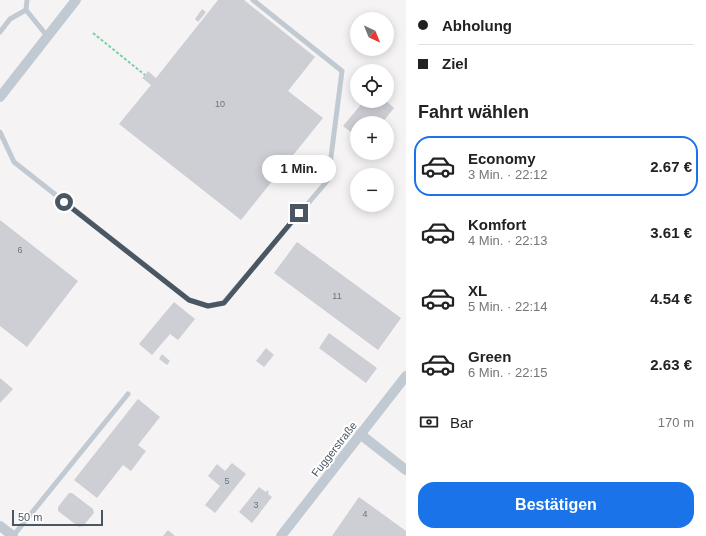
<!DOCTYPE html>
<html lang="de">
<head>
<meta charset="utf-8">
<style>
	:root { --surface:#fff; --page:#f2f2f2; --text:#222; --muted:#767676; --line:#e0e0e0; --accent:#1a73e8 }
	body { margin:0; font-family:Arial,sans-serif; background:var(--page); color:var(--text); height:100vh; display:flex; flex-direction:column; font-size:15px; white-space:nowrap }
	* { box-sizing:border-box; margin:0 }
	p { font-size:13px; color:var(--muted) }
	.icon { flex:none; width:22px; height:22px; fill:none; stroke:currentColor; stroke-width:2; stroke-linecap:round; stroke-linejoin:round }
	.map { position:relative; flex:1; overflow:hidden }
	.panel { display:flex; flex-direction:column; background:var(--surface); width:300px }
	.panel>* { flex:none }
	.hud { display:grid; align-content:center; height:88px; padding:0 12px; background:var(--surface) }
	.needle { width:26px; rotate:137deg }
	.fabs { position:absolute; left:350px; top:12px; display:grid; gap:8px }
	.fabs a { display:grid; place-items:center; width:44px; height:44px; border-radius:50%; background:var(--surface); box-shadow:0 2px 10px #0003; font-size:20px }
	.scale { position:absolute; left:12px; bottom:10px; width:91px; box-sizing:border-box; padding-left:4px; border:2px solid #4a5661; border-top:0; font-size:11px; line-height:14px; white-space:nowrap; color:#4a5661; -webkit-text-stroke:3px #fff; paint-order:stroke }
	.end { position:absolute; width:18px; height:18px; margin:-9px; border:5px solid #4a5661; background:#fff; box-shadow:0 0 0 2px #fff }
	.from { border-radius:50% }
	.bubble { position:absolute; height:28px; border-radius:14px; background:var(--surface); box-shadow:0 2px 10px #0003; font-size:13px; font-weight:700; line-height:28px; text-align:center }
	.hud b { display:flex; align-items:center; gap:14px; height:38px; font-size:15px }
	.hud b+b { border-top:1px solid var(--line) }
	.hud i { width:10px; height:10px; background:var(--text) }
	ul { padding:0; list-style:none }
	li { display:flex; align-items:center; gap:12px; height:60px; margin:0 8px 6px; padding:0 4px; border:2px solid transparent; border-radius:16px }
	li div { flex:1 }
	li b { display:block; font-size:15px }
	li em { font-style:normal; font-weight:700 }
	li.current { border-color:var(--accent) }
	li>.icon { width:36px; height:36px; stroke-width:1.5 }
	h2 { padding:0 12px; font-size:18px; line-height:48px }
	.pay { display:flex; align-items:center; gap:10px; height:44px; padding:0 12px; font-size:15px }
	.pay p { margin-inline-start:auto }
	.button { display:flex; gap:8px; margin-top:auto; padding:8px 12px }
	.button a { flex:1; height:46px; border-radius:16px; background:var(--accent); color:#fff; font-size:16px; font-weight:700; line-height:46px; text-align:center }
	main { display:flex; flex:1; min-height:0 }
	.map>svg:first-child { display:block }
	.building { fill:#cdcfd5 }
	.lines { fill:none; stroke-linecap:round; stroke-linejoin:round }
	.path { stroke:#7ad0a6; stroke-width:2; stroke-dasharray:3 2; stroke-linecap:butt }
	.service { stroke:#c1cad2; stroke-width:5 }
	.minor { stroke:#c1cad2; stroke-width:10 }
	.route { stroke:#4a5661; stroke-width:5 }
	.labels { text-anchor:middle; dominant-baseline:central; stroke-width:4; stroke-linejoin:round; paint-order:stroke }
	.number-label { font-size:9px; fill:#6b747e }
	.street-label { font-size:11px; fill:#4a5661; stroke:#fff }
</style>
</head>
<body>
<main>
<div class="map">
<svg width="406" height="536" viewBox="0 0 406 536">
	<rect width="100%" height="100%" fill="#f5f3f3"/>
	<g class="building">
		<polygon points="218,0 244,0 315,57 288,91 323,118 241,220 119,124 151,85 142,78 145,75 148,71 156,78"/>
		<polygon points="202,9 206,12 198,22 195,19"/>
		<polygon points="364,101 386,101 394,108 382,123 357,123 357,137 343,126"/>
		<polygon points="0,220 78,281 27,347 0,326"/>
		<polygon points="297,242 401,318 378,350 274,273"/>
		<polygon points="174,302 195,319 178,340 170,334 152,355 139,344"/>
		<polygon points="329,333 377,368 366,383 319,348"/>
		<polygon points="266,348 274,355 264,367 256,361"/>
		<polygon points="162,354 170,361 167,365 159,359"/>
		<polygon points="0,378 13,389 0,403"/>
		<polygon points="138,399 160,417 138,445 146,451 131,471 123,465 97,498 74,480"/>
		<polygon points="232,463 246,474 215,513 205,505 220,486 208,476 217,464 225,471"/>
		<polygon points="259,487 266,492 267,490 269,492 268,494 272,497 252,523 239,512"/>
		<polygon points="69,493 72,493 93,509 94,513 83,526 79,527 58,511 58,507"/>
		<polygon points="359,497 406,531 406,536 332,536"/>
		<polygon points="168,530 175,536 163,536"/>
	</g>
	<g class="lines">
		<polyline class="path" points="93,33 145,75"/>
		<g class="service">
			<polyline points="27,0 26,10 48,37"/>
			<polyline points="0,32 10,19 26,10"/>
			<polyline points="0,132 14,162 189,300 208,306 223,303 328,180 342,71 253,0"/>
			<polyline points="13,536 128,394"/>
		</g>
		<g class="minor">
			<polyline points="0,97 76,0"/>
			<polyline points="360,434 406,470"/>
			<polyline points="0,526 13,536"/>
			<polyline points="281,536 406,376"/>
		</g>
	</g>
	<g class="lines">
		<polyline class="route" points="64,202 189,300 208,306 224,303 299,213"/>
	</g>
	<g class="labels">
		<g class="number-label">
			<text x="220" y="104">10</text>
			<text x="20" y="250">6</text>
			<text x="337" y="296">11</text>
			<text x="227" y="481">5</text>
			<text x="256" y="505">3</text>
			<text x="365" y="514">4</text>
		</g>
		<g class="street-label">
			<text transform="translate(334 449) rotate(-52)">Fuggerstraße</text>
		</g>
	</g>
</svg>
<div class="fabs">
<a><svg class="needle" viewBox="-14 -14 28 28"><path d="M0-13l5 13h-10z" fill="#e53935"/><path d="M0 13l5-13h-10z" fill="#767676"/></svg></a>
<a><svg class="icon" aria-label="locate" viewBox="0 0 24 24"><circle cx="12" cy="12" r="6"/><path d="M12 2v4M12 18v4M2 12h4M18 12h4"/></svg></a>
<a>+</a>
<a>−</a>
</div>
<div class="scale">50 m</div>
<i class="end from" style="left:64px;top:202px"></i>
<i class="end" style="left:299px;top:213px"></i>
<div class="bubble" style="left:262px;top:155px;width:74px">1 Min.</div>
</div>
<section class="panel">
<div class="hud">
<b><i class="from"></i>Abholung</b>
<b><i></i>Ziel</b>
</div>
<h2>Fahrt wählen</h2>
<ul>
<li class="current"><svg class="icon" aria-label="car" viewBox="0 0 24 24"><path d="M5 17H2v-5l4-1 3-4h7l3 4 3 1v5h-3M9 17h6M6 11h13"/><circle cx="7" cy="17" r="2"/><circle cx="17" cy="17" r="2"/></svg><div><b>Economy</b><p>3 Min. · 22:12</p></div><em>2.67 €</em></li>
<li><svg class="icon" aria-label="car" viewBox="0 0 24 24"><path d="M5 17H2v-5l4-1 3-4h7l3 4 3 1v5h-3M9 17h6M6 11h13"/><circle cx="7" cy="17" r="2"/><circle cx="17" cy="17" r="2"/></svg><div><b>Komfort</b><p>4 Min. · 22:13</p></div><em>3.61 €</em></li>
<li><svg class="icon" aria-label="car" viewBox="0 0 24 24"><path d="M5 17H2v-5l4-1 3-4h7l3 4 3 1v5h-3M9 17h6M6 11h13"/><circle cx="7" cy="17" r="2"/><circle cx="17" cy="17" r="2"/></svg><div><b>XL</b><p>5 Min. · 22:14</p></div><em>4.54 €</em></li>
<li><svg class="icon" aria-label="car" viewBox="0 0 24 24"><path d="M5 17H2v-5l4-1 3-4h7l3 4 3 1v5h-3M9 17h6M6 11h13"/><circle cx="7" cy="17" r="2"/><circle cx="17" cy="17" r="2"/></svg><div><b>Green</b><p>6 Min. · 22:15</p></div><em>2.63 €</em></li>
</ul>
<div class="pay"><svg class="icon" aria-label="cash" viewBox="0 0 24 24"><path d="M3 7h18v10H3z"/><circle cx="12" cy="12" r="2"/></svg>Bar<p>170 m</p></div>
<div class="button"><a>Bestätigen</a></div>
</section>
</main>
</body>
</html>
